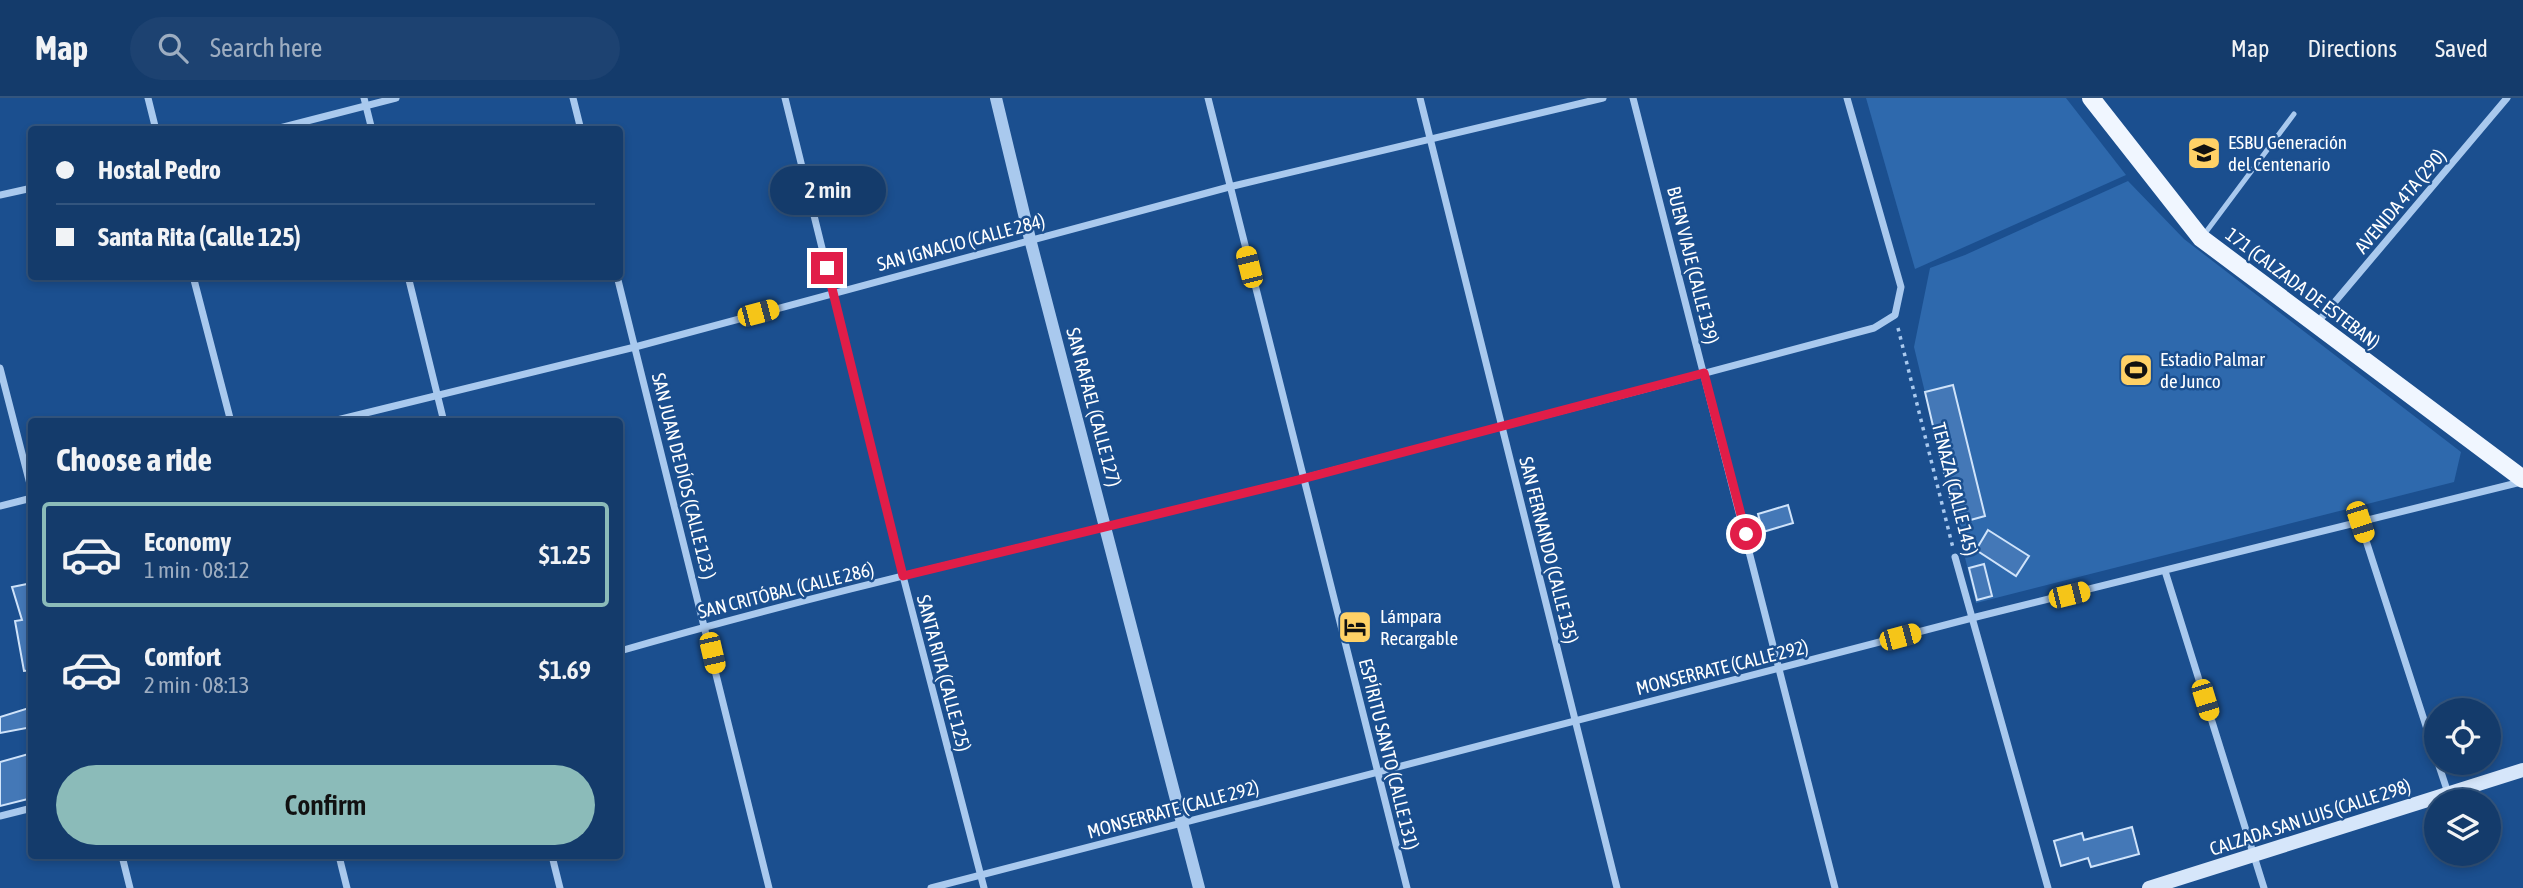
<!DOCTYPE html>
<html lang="en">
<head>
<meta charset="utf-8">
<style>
	:root { --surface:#143b6b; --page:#1d4271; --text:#f1f3f6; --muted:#9dadc1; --line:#33557e; --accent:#8bbbb9 }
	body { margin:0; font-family:"Asap Condensed",sans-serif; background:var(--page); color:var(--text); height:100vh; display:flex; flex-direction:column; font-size:26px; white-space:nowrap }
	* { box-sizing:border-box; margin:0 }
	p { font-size:23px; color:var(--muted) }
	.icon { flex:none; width:38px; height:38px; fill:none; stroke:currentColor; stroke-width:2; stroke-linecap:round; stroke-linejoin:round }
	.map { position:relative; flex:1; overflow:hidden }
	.details { position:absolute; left:28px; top:320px; width:595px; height:441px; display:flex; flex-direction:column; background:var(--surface); border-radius:7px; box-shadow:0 4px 10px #0003,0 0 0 2px var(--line) }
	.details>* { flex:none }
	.banner { position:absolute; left:28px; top:28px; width:595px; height:154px; border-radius:7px; box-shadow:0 4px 10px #0003,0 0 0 2px var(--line); display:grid; align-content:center; height:154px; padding:0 28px; background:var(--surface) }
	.buttons { position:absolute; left:2424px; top:600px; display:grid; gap:14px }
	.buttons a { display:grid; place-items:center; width:77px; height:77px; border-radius:50%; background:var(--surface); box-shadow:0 4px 10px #0003,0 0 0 2px var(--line); font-size:35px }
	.end { position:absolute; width:32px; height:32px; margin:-16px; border:9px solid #e11d48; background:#fff; box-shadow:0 0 0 4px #fff }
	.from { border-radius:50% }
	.bubble { position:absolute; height:49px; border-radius:24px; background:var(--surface); box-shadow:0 4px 10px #0003,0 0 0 2px var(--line); font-size:23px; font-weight:600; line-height:49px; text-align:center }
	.car { position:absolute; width:21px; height:42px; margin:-21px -10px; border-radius:9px; box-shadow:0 0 5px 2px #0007; background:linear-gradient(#f5c518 24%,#345 0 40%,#f5c518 0 76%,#345 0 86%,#f5c518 0) }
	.banner b { display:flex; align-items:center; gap:24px; height:66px; font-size:26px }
	.banner b+b { border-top:2px solid var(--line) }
	.banner i { width:18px; height:18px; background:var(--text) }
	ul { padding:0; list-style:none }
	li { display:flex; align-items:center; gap:21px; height:105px; margin:0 14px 10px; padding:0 14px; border:4px solid transparent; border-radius:7px }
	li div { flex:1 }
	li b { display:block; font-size:26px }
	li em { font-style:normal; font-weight:600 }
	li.on { border-color:var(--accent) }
	li>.icon { width:63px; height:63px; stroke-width:1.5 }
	h2 { padding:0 28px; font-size:32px; line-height:84px }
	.button { display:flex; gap:14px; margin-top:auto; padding:14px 28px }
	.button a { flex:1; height:80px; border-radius:42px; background:var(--accent); color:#111; font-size:28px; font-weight:600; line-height:80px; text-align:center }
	header { display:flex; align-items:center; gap:42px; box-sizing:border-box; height:98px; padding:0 35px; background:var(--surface); border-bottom:2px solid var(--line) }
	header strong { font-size:33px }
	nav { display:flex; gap:38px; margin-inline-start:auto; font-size:24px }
	.search { width:490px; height:63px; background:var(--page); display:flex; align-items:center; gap:18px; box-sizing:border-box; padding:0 24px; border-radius:38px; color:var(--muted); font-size:26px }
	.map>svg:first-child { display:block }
	.green { fill:#2e69ad }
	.building { fill:#4478b7; stroke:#cfe3fa; stroke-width:2 }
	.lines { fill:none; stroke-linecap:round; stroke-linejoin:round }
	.path { stroke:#a9c9ee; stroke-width:3.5; stroke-dasharray:3.5 5; stroke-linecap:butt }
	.service { stroke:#a9c9ee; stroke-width:5 }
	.minor { stroke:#a9c9ee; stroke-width:7 }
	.tertiary { stroke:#a9c9ee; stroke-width:12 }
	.secondary { stroke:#d6e6fa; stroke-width:14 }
	.primary { stroke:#f0f6ff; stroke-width:18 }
	.route { stroke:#e11d48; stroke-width:9 }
	.labels { text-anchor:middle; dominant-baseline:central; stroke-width:5; stroke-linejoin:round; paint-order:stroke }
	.poi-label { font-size:19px; fill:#fff; stroke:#1b4f8f; text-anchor:start }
	.street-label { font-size:19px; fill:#fff; stroke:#1b4f8f }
</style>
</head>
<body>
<header>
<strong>Map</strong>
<div class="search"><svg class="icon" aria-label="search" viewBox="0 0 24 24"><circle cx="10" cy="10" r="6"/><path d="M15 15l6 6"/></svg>Search here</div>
<nav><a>Map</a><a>Directions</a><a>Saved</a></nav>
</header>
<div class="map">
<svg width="2523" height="790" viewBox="0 0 2523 790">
	<rect width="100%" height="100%" fill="#1b4f8f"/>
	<g class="green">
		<polygon points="1866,0 2066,0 2126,77 1915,171"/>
		<polygon points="2128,83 2184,141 2461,354 2454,384 1976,505 1914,249 1930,170 1965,157"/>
	</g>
	<g class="building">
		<polygon points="1953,287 1985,418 1956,426 1925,294"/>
		<polygon points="1788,407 1793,425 1763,434 1758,416"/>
		<polygon points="1988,432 2029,458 2016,478 1976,452"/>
		<polygon points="1984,466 1992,498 1977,502 1969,470"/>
		<polygon points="32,485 32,572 24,573 15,523 22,522 12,489"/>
		<polygon points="32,609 32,629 0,635 0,619"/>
		<polygon points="32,655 32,700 0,708 0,664"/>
		<polygon points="2132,729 2139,756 2091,769 2088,760 2061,768 2054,743 2082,735 2084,742"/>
	</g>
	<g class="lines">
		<polyline class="path" points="1898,230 1953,450"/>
		<polyline class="service" points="2203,138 2294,16"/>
		<g class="minor">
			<polyline points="148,0 156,32"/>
			<polyline points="364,0 372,32"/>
			<polyline points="573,0 581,32"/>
			<polyline points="785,0 903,478 984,790"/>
			<polyline points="1208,0 1407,790"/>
			<polyline points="1420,0 1617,790"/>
			<polyline points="1633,0 1835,790"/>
			<polyline points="272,32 396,0"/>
			<polyline points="0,97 32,90"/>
			<polyline points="193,178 231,324"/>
			<polyline points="408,178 444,324"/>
			<polyline points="617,178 769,790"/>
			<polyline points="2317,225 2507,0"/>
			<polyline points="0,270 32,394"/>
			<polyline points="329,324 635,249 1229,89 1603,0"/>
			<polyline points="0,408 32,400"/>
			<polyline points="2360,424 2436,659"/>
			<polyline points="1955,459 2048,790"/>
			<polyline points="2165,473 2264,790"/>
			<path d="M620 553C845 488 1074 438 1301 381 1493 332 1683 281 1874 230L1895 217 1901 189 1847 0"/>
			<polyline points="2438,665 2448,695"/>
			<polyline points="0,718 32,710"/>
			<polyline points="122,758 130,790"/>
			<polyline points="339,758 347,790"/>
			<polyline points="552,758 560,790"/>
			<polyline points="931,790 1972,520 2521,384"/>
		</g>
		<polyline class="tertiary" points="996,0 1030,141 1199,790"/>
		<polyline class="secondary" points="2149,790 2523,672"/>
		<polyline class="primary" points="2091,0 2201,140 2523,381"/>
	</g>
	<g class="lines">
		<polyline class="route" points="827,170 903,478 1302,381 1704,275 1746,436"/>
	</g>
	<defs>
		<g id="school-square" transform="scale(1.75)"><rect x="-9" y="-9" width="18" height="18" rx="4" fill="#ffd166" stroke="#1b4f8f"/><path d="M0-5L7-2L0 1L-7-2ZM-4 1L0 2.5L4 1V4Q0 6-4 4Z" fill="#111"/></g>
		<g id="stadium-square" transform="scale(1.75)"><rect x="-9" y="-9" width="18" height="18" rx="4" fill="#ffd166" stroke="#1b4f8f"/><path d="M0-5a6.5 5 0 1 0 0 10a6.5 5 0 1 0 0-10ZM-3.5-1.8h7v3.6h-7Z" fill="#111"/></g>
		<g id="hotel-square" transform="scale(1.75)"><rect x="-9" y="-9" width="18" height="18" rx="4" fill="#ffd166" stroke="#1b4f8f"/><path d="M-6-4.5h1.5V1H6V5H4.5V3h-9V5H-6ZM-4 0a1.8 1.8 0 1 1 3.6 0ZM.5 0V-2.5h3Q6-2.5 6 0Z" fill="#111"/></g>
	</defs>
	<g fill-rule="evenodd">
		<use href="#school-square" x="2204" y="55"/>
		<use href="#stadium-square" x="2136" y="272"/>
		<use href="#hotel-square" x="1355" y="529"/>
	</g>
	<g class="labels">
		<g class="poi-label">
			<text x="2228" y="44">ESBU Generación<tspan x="2228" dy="22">del Centenario</tspan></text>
			<text x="2160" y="261">Estadio Palmar<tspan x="2160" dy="22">de Junco</tspan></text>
			<text x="1380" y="518">Lámpara<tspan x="1380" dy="22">Recargable</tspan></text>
		</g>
		<g class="street-label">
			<text transform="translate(2400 103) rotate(-50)">AVENIDA 4TA (290)</text>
			<text transform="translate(961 144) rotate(-15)">SAN IGNACIO (CALLE 284)</text>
			<text transform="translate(1693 167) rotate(76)">BUEN VIAJE (CALLE 139)</text>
			<text transform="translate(2303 190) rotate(37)">171 (CALZADA DE ESTEBAN)</text>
			<text transform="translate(1094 309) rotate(75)">SAN RAFAEL (CALLE 127)</text>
			<text transform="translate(684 378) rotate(76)">SAN JUAN DE DÍOS (CALLE 123 )</text>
			<text transform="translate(1955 391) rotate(76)">TENAZA (CALLE 145)</text>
			<text transform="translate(1549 452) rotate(76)">SAN FERNANDO (CALLE 135)</text>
			<text transform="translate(786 492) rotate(-14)">SAN CRITÓBAL (CALLE 286)</text>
			<text transform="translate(1722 569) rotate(-14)">MONSERRATE (CALLE 292)</text>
			<text transform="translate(944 575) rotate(75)">SANTA RITA (CALLE 125)</text>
			<text transform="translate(1389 656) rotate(76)">ESPÍRITU SANTO (CALLE 131)</text>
			<text transform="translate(1173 711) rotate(-15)">MONSERRATE (CALLE 292)</text>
			<text transform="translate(2310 719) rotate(-18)">CALZADA SAN LUIS (CALLE 298)</text>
		</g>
	</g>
</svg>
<div class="buttons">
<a><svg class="icon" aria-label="locate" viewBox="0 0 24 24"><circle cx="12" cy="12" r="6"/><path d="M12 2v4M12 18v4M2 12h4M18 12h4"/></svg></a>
<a><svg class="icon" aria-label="layers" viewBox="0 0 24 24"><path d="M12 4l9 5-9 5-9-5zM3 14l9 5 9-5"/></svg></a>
</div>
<i class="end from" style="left:1746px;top:436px"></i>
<i class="end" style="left:827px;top:170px"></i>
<div class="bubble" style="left:770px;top:68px;width:116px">2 min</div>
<i class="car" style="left:1249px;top:169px;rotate:346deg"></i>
<i class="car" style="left:758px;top:215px;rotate:75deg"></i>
<i class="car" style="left:2360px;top:424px;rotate:162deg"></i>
<i class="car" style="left:2069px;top:497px;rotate:76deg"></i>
<i class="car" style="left:1900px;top:539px;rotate:75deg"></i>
<i class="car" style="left:712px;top:555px;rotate:167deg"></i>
<i class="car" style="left:2205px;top:602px;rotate:163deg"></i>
<div class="banner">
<b><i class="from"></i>Hostal Pedro</b>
<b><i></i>Santa Rita (Calle 125)</b>
</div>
<section class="details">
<h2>Choose a ride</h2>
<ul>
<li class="on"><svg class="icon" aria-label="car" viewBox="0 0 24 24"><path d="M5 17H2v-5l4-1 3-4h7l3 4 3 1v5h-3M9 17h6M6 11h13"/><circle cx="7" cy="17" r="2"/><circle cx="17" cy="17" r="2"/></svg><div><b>Economy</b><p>1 min · 08:12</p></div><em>$1.25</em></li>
<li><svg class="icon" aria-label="car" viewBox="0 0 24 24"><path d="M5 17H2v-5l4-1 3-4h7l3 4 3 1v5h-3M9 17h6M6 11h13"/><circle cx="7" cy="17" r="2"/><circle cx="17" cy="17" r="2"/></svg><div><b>Comfort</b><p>2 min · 08:13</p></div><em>$1.69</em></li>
</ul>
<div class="button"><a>Confirm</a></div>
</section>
</div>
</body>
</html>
